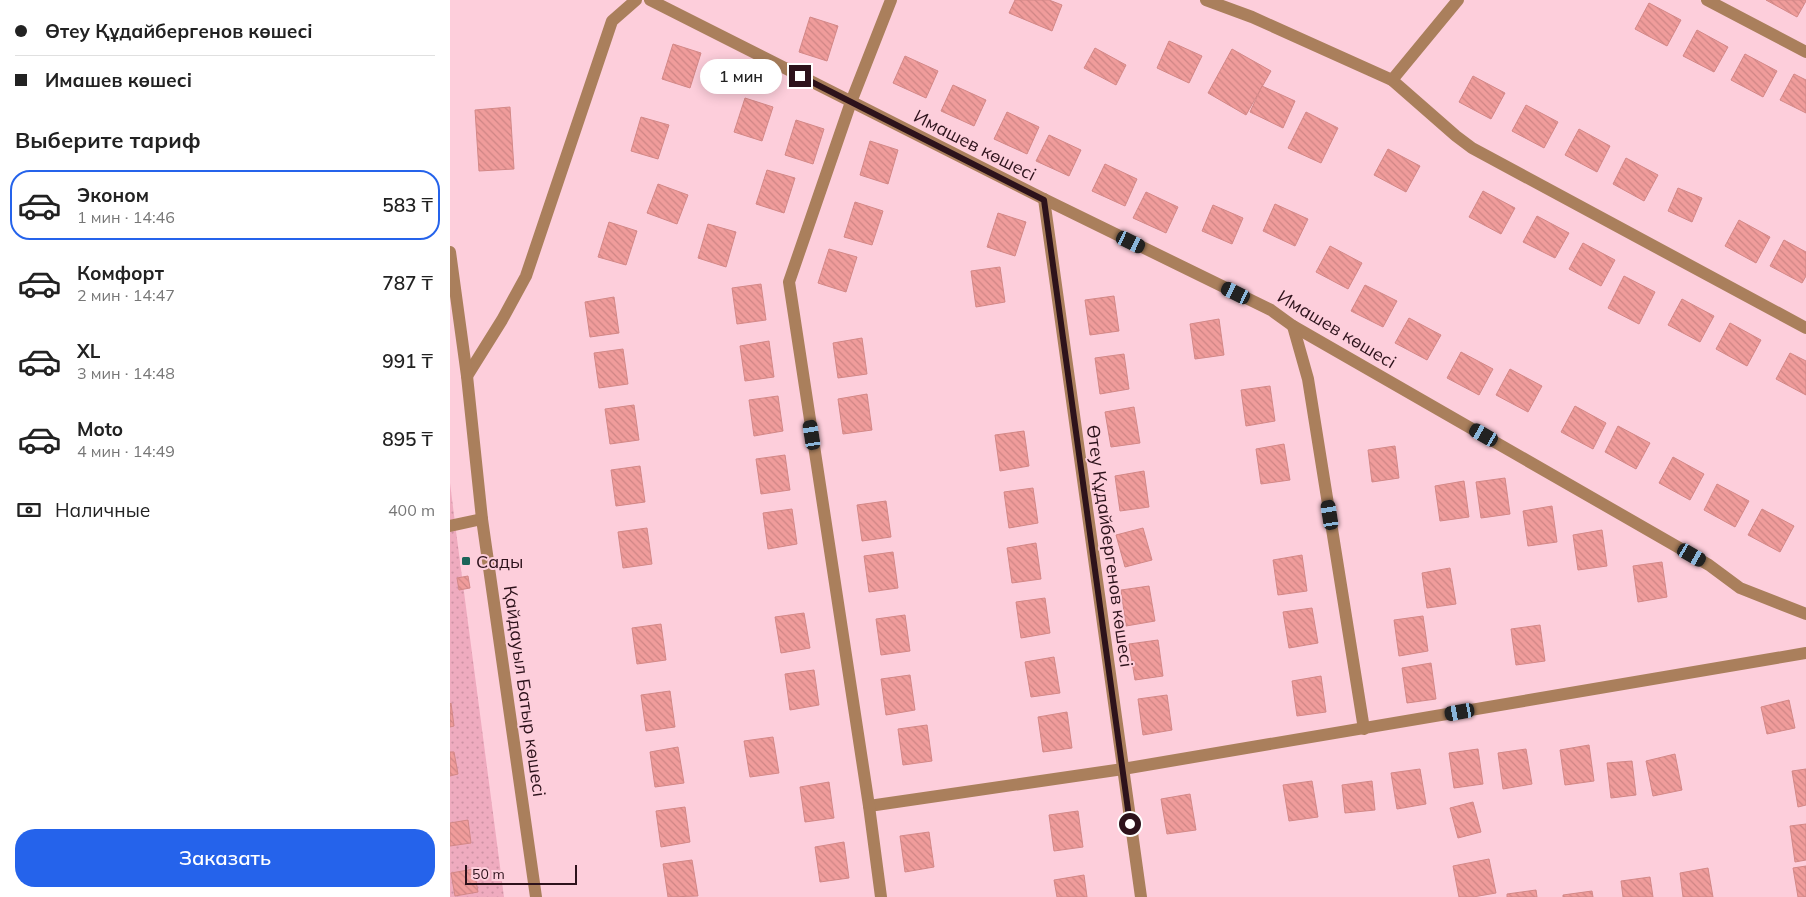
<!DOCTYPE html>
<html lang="ru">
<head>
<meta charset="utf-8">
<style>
	:root { --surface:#fff; --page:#f6f6f6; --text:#222; --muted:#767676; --line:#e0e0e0; --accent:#2563eb }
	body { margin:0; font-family:Mulish,sans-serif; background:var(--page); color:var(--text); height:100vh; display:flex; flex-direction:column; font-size:19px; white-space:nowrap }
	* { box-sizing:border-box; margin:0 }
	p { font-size:16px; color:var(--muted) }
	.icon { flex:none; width:28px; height:28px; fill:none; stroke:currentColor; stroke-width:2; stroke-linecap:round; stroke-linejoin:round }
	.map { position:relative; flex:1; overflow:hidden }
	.details { display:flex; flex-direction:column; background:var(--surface); width:450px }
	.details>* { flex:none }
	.top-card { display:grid; align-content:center; height:110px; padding:0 15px; background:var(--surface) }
	.scale { position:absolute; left:15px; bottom:12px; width:112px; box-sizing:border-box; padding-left:5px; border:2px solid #2d121b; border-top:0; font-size:14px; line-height:18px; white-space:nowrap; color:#2d121b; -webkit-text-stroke:4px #fdcedb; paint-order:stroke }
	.end { position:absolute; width:22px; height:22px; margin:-11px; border:6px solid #2d121b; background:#fff; box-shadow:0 0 0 2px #fff }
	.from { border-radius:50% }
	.bubble { position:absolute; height:35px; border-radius:18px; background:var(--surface); box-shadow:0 2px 12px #0003; font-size:16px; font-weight:600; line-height:35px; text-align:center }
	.car { position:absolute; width:15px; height:30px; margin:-15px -8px; border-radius:6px; box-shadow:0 0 4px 1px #0007; background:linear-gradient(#222 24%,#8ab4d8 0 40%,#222 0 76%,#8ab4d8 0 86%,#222 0) }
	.top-card b { display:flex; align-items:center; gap:18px; height:48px; font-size:19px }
	.top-card b+b { border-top:1px solid var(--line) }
	.top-card i { width:12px; height:12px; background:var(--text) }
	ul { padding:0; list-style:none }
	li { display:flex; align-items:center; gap:15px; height:70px; margin:0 10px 8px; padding:0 5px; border:2px solid transparent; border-radius:20px }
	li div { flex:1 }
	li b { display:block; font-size:19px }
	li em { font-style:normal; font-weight:600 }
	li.selected { border-color:var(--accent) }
	li>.icon { width:45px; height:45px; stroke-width:1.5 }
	h2 { padding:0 15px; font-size:22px; line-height:60px }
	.pay { display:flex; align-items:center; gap:12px; height:55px; padding:0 15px; font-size:19px }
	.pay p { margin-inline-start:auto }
	.action { display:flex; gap:10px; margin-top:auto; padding:10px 15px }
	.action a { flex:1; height:58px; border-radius:20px; background:var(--accent); color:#fff; font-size:20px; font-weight:600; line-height:58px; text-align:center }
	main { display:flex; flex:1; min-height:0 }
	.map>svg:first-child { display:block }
	.garden { fill:url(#garden-dots) }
	.building { fill:url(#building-back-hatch); stroke:#d38887 }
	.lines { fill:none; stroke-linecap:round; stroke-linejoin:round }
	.minor { stroke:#aa7f5c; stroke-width:12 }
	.tertiary { stroke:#aa7f5c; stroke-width:12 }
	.route { stroke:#2d121b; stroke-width:6 }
	.poi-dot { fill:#1b6458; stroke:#fdcedb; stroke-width:2 }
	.labels { text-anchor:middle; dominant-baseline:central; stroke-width:4; stroke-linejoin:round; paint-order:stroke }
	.street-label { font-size:18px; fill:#2d121b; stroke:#fdcedb }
	.poi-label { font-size:18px; fill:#2d121b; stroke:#fdcedb; text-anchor:start }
</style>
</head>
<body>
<main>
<section class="details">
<div class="top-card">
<b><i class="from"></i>Өтеу Құдайбергенов көшесі</b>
<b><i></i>Имашев көшесі</b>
</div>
<h2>Выберите тариф</h2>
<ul>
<li class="selected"><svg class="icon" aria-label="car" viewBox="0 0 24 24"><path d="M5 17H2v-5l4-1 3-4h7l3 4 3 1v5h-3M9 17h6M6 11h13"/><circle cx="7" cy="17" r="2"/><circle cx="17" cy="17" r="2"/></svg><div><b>Эконом</b><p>1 мин · 14:46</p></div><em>583 ₸</em></li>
<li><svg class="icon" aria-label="car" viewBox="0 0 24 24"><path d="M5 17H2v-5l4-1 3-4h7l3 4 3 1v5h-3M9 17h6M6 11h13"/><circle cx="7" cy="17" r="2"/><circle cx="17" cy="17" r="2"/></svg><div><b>Комфорт</b><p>2 мин · 14:47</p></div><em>787 ₸</em></li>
<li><svg class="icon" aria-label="car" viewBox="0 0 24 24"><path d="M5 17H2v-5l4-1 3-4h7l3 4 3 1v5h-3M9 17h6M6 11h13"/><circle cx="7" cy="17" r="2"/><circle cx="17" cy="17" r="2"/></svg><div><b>XL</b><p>3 мин · 14:48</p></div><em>991 ₸</em></li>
<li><svg class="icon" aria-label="car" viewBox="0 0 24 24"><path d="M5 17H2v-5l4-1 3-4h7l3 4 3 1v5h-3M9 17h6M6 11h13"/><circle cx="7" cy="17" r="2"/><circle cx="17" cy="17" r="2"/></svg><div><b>Moto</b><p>4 мин · 14:49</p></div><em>895 ₸</em></li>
</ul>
<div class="pay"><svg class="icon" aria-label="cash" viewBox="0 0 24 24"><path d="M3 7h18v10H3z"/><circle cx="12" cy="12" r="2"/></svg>Наличные<p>400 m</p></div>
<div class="action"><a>Заказать</a></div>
</section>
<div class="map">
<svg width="1356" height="897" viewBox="0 0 1356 897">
	<defs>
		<pattern id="garden-dots" width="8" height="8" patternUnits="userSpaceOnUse" patternTransform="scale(1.25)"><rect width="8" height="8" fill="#efabbf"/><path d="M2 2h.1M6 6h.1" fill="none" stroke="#cd92a4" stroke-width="1.8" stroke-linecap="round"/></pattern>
		<pattern id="building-back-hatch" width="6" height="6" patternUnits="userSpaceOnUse" patternTransform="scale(1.25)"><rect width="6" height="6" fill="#f09c9b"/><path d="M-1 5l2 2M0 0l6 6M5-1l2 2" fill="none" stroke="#ce8585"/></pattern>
	</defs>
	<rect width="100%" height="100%" fill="#fdcedb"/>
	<polygon class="garden" points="0,483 6,531 54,897 0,897"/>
	<g class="building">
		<polygon points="565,0 599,0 612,5 602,31 559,13"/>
		<polygon points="1316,0 1356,0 1356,1 1347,17"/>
		<polygon points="1199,3 1231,20 1217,46 1185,29"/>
		<polygon points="360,17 388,26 377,61 349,52"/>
		<polygon points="1247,30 1278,47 1264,72 1233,56"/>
		<polygon points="719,41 752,56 739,83 707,68"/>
		<polygon points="223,44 251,53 240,88 212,79"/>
		<polygon points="645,48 676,65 666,85 634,68"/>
		<polygon points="782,49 821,71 796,115 758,93"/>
		<polygon points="1295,54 1327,71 1313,97 1281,80"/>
		<polygon points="455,56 488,71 476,98 443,83"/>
		<polygon points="1344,74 1356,80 1356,113 1330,100"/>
		<polygon points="1023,76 1055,93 1041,119 1009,102"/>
		<polygon points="503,85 536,100 524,126 491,111"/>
		<polygon points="812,86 845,101 833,128 800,112"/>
		<polygon points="295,98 323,107 312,141 284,132"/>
		<polygon points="1076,105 1108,122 1094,148 1062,131"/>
		<polygon points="60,107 64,169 29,171 25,110"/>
		<polygon points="557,112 589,127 577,154 544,139"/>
		<polygon points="856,112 888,128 871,163 838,148"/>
		<polygon points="191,117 219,125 208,159 181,151"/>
		<polygon points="346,120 374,129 363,164 335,155"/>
		<polygon points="1129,129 1160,146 1147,172 1115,155"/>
		<polygon points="599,135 631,150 619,176 586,161"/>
		<polygon points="420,141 448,150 438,184 410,175"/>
		<polygon points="938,149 970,166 956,192 924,175"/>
		<polygon points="1176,158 1208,175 1194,201 1163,184"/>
		<polygon points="655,164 687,179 675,206 642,191"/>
		<polygon points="317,170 345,178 334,213 306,204"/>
		<polygon points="208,184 238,195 227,224 197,213"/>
		<polygon points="1228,188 1252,198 1242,222 1218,211"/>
		<polygon points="1033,191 1065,208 1051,234 1019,217"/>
		<polygon points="696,192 728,207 716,233 683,218"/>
		<polygon points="405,202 433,211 422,245 394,237"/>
		<polygon points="825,204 858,219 845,246 813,231"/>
		<polygon points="763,205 793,218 782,244 752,231"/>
		<polygon points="548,213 576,222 565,256 537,247"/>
		<polygon points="1087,216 1119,233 1105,258 1073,242"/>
		<polygon points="1289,220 1320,237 1306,263 1275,246"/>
		<polygon points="159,222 187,231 176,265 148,257"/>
		<polygon points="258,224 286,232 276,267 248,258"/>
		<polygon points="1334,240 1356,252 1356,276 1352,283 1320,266"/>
		<polygon points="1133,243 1165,260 1151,286 1119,269"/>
		<polygon points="880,246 912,263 898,289 866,272"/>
		<polygon points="379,249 407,257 396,292 368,283"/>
		<polygon points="550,267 555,302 526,307 521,271"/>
		<polygon points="1174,276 1205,292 1189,324 1158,308"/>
		<polygon points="311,284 316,320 287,324 282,288"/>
		<polygon points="915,285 947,301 933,327 901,311"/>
		<polygon points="664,296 669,331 640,335 635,300"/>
		<polygon points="164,297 169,333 140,337 135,302"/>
		<polygon points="1232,299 1264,316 1250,342 1218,325"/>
		<polygon points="959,318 991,335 977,360 945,343"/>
		<polygon points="769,319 774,355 745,359 740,324"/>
		<polygon points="1280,323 1311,340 1297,366 1266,349"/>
		<polygon points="412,338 417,374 388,378 383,343"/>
		<polygon points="319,341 324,377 295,381 290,346"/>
		<polygon points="173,349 178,384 149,388 144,353"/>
		<polygon points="1011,352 1043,369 1029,395 997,378"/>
		<polygon points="1340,353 1356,361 1356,395 1326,379"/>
		<polygon points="674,354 679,389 650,394 645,358"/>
		<polygon points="1060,369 1092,386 1078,412 1046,395"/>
		<polygon points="820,386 825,421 796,426 791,390"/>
		<polygon points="417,394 422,430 393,434 388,399"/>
		<polygon points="328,396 333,431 304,436 299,400"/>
		<polygon points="184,405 189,440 160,444 155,409"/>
		<polygon points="1125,406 1156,423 1143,449 1111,432"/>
		<polygon points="684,407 690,443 661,447 655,412"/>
		<polygon points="1168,426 1200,443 1186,469 1155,452"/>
		<polygon points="574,431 579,466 550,471 545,435"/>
		<polygon points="834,444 840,480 811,484 806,449"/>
		<polygon points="945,446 949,478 922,482 918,450"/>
		<polygon points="335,455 340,490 311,494 306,459"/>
		<polygon points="1223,457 1254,474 1240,500 1209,483"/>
		<polygon points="190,466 195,502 166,506 161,470"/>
		<polygon points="694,471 699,507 670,511 665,476"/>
		<polygon points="1055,478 1060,514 1031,518 1026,482"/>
		<polygon points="1014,481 1019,517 990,521 985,486"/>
		<polygon points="1267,484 1299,501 1285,527 1254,510"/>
		<polygon points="583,488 588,523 559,528 554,492"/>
		<polygon points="436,501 441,537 412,541 407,505"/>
		<polygon points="1102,506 1107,542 1078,546 1073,511"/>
		<polygon points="342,509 347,544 318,549 313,513"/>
		<polygon points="1312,509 1344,526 1330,552 1298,535"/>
		<polygon points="197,528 202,564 173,568 168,532"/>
		<polygon points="693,528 702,560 675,567 666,535"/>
		<polygon points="1152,530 1157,566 1128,570 1123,535"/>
		<polygon points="586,543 591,579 562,583 557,548"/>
		<polygon points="443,552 448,588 419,592 414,556"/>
		<polygon points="852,555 857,591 828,595 823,560"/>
		<polygon points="1212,562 1217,597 1188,602 1183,566"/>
		<polygon points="1000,568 1006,604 977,608 972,573"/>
		<polygon points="18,576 20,588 9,590 7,578"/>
		<polygon points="699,586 705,621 676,626 671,590"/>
		<polygon points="595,598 600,633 571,638 566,602"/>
		<polygon points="862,608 868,643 839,648 833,612"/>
		<polygon points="354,613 360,648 331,653 325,617"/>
		<polygon points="455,615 460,651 431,655 426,619"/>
		<polygon points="973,616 978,651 949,656 944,620"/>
		<polygon points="211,624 216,660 187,664 182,628"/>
		<polygon points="1090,625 1095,661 1066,665 1061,629"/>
		<polygon points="708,640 713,676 685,680 679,644"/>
		<polygon points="604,657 610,693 581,697 575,662"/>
		<polygon points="981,663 986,699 957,703 952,668"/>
		<polygon points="364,670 369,705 340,710 335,674"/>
		<polygon points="460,675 465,710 436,715 431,679"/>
		<polygon points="871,676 876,712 847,716 842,681"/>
		<polygon points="220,691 225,727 196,731 191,695"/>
		<polygon points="717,695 722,730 693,735 688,699"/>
		<polygon points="1339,700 1345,728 1317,734 1311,707"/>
		<polygon points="1,703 4,726 0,727 0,704"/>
		<polygon points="617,712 622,748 593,752 588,717"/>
		<polygon points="477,725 482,761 453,765 448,729"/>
		<polygon points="323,737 329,773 300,777 294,741"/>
		<polygon points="1139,745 1144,781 1115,785 1110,750"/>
		<polygon points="228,747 234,783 205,787 200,752"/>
		<polygon points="1028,749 1033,784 1004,788 999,753"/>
		<polygon points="1076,749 1082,784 1053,789 1048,753"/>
		<polygon points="0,752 4,752 8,774 0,776"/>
		<polygon points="1225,754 1232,790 1203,796 1196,761"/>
		<polygon points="1182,761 1186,795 1161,798 1157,763"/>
		<polygon points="970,769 976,804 947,809 941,773"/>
		<polygon points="1356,769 1356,805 1348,807 1342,771"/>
		<polygon points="862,781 868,817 839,821 833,785"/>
		<polygon points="922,781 925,810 895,813 892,785"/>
		<polygon points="379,782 384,818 355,822 350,787"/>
		<polygon points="740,794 746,830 717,834 711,799"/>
		<polygon points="1023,802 1031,832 1008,838 1000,808"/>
		<polygon points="235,807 240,842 211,847 206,811"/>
		<polygon points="628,811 633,847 604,851 599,815"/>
		<polygon points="18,820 21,843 0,846 0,823"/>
		<polygon points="1356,824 1356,860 1345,862 1340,826"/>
		<polygon points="479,832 484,867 455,872 450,836"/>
		<polygon points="394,842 399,878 370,882 365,847"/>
		<polygon points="1039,859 1046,893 1023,897 1009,897 1003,866"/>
		<polygon points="242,860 248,896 218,897 213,864"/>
		<polygon points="1356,866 1356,897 1348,897 1343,868"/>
		<polygon points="1258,868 1263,897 1233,897 1230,873"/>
		<polygon points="24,869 28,892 5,896 1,873"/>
		<polygon points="634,875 637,897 607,897 604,880"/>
		<polygon points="1200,877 1203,897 1173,897 1171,881"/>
		<polygon points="1086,890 1087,897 1057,897 1057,894"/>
		<polygon points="1142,891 1143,897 1113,897 1113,895"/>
	</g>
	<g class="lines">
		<g class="minor">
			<polyline points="200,0 594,199 821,310 843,326 1259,565 1290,588 1356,614"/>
			<polyline points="756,0 802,17 942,80 1006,136 1022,148 1356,328"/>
			<polyline points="1257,0 1356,52"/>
			<polyline points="942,80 1008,0"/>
			<polyline points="594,199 691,897"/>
			<polyline points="843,326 858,379 914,729"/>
			<polyline points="17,376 52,320 76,276 162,21 186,0"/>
			<polyline points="0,526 32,519"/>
			<polyline points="419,806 673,769 1356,653"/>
			<polyline points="431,897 419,806 339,282 401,102 441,0"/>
		</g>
		<polyline class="tertiary" points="0,252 17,376 32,519 86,897"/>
	</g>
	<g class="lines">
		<polyline class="route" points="350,76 594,200 680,824"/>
	</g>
	<rect class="poi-dot" x="11" y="556" width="10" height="10" rx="2.5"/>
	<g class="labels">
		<g class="street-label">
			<text transform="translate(525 145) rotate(27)">Имашев көшесі</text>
			<text transform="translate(887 329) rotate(31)">Имашев көшесі</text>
			<text transform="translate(660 546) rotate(82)">Өтеу Құдайбергенов көшесі</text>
			<text transform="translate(75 691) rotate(82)">Қайдауыл Батыр көшесі</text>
		</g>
		<g class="poi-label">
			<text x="26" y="561">Сады</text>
		</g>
	</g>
</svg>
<div class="scale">50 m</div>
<i class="end from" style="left:680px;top:824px"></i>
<i class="end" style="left:350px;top:76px"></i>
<div class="bubble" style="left:250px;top:59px;width:82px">1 мин</div>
<i class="car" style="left:681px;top:242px;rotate:116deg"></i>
<i class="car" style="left:786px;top:293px;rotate:296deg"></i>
<i class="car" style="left:362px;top:435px;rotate:351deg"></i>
<i class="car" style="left:1034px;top:435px;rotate:300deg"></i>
<i class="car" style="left:880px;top:515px;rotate:351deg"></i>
<i class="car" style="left:1242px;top:555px;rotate:120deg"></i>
<i class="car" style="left:1010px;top:712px;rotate:260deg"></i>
</div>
</main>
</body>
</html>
